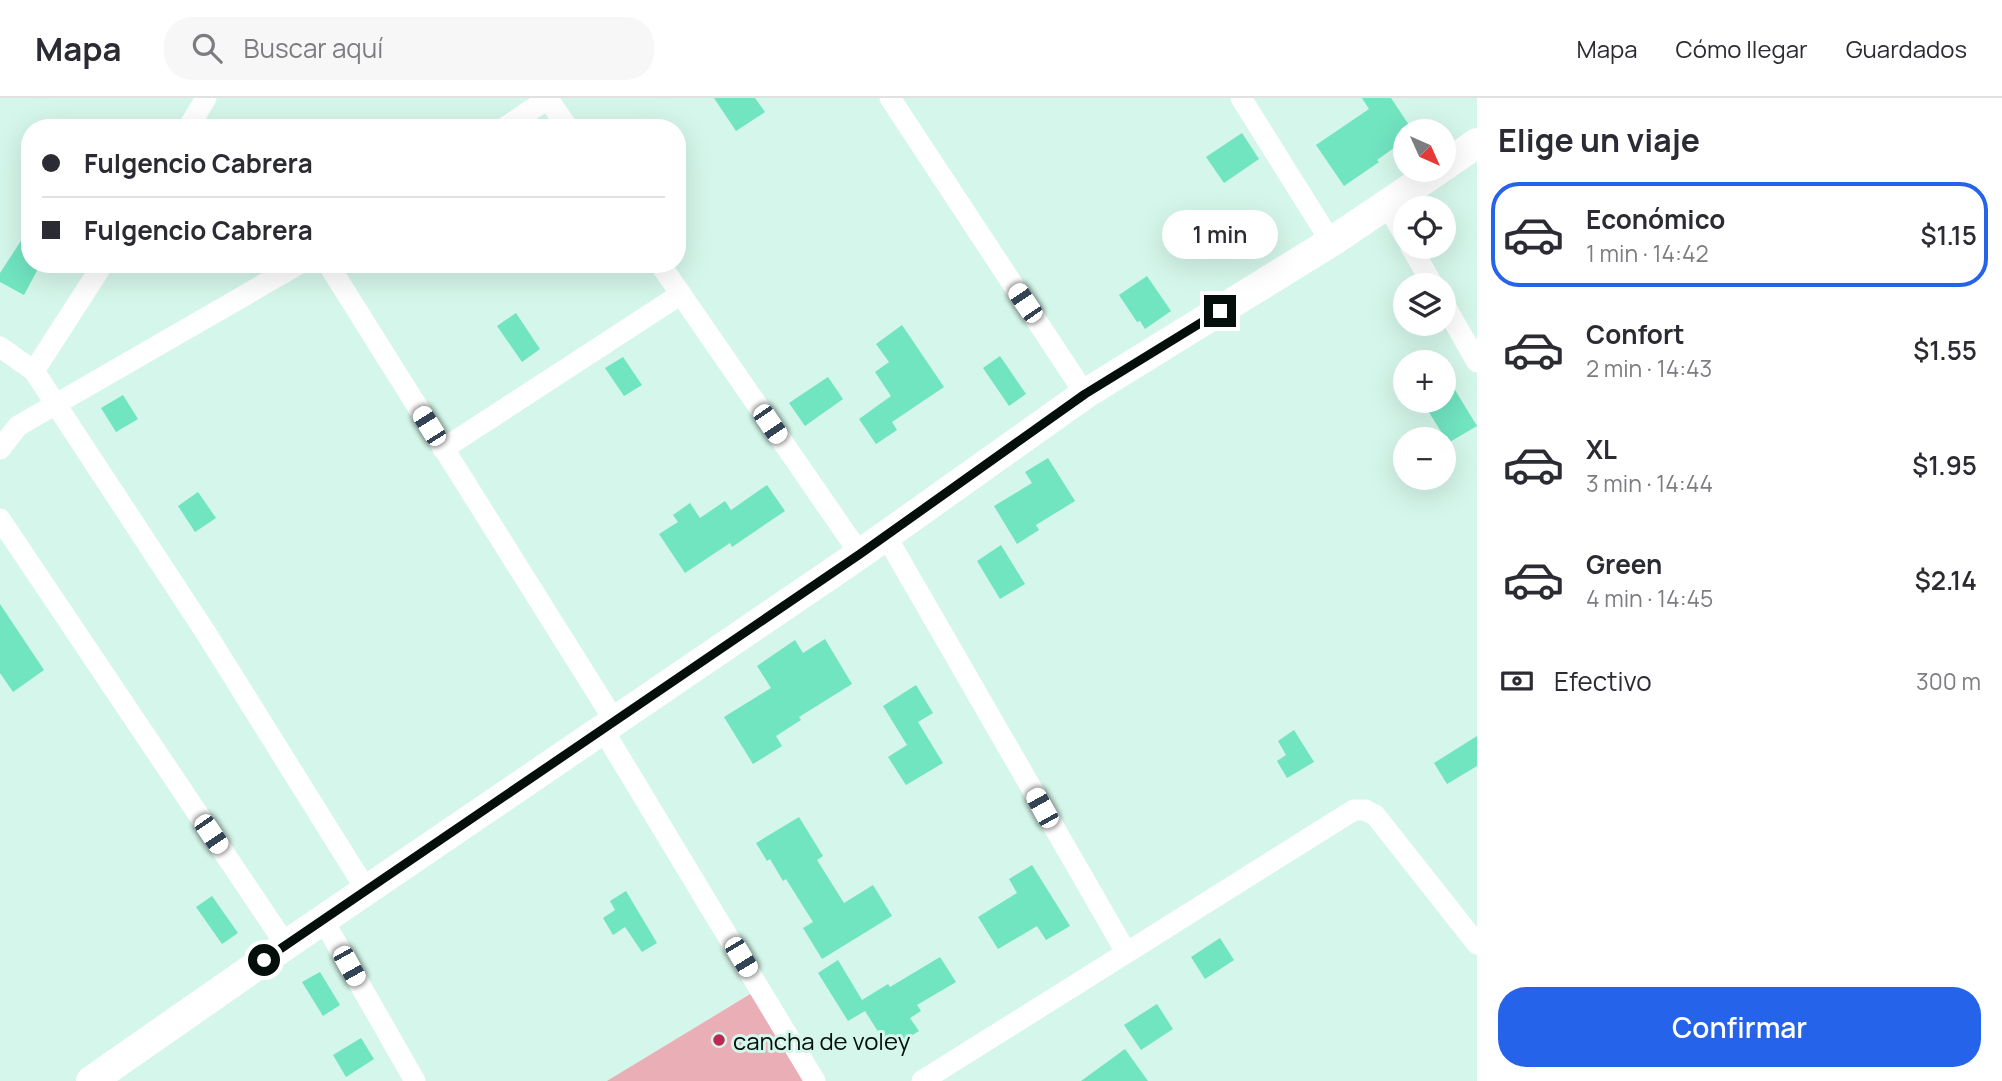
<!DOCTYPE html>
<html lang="es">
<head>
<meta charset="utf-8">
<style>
	:root { --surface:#fff; --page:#f7f7f7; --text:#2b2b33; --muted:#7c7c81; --line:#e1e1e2; --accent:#2563eb }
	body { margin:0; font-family:Manrope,sans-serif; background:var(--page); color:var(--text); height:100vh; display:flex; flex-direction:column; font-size:26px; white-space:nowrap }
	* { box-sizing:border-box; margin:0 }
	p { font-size:23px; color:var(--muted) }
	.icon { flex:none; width:38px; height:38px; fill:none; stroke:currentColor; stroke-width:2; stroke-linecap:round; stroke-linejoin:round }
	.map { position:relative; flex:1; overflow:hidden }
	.sheet { display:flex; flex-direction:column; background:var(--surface); width:525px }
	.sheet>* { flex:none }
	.hud { position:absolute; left:21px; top:21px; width:665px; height:154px; border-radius:28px; box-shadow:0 7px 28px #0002; display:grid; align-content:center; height:154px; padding:0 21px; background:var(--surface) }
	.needle { width:46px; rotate:135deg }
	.fabs { position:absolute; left:1393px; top:21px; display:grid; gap:14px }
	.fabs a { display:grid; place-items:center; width:63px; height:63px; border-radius:50%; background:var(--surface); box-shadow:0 7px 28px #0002; font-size:35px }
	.end { position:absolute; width:32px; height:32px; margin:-16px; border:9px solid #040e0a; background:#fff; box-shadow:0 0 0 4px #fff }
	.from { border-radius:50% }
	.bubble { position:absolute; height:49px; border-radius:24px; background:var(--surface); box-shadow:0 7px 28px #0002; font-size:23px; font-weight:600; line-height:49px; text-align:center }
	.car { position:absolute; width:21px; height:42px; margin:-21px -10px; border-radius:9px; box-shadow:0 0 5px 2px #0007; background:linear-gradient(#fff 24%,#345 0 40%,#fff 0 76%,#345 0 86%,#fff 0) }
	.hud b { display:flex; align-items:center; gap:24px; height:66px; font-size:26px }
	.hud b+b { border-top:2px solid var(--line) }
	.hud i { width:18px; height:18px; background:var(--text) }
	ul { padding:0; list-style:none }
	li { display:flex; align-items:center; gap:21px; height:105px; margin:0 14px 10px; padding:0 7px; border:4px solid transparent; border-radius:28px }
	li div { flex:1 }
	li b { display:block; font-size:26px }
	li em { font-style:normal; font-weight:600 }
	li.selected { border-color:var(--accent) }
	li>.icon { width:63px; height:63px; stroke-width:1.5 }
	h2 { padding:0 21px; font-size:32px; line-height:84px }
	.pay { display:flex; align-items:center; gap:18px; height:77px; padding:0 21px; font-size:26px }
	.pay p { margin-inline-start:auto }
	.primary-button { display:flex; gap:14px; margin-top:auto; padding:14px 21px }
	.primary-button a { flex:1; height:80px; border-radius:28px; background:var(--accent); color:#fff; font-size:28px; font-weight:600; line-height:80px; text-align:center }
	header { display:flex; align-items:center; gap:42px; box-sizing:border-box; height:98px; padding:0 35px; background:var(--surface); border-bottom:2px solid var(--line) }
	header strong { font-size:33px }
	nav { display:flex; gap:38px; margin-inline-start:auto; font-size:24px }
	.search { width:490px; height:63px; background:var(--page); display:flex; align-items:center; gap:18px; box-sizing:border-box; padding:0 24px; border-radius:28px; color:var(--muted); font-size:26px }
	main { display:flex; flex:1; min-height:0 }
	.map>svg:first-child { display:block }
	.park { fill:#eaaeb7 }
	.building { fill:#71e4c0 }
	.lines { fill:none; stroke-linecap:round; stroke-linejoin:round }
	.minor { stroke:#fff; stroke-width:21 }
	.secondary { stroke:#fff; stroke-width:30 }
	.route { stroke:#040e0a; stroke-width:9 }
	.poi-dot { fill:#ba2a55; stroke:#d5f6ea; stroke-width:2.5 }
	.labels { text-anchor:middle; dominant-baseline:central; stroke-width:6; stroke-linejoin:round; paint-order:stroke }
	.poi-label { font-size:24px; fill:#040e0a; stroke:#d5f6ea; text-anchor:start }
</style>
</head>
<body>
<header>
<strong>Mapa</strong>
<div class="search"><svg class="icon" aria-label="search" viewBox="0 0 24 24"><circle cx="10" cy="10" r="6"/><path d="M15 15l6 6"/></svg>Buscar aquí</div>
<nav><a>Mapa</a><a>Cómo llegar</a><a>Guardados</a></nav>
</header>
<main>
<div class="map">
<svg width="1477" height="983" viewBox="0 0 1477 983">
	<rect width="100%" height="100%" fill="#d5f6ea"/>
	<polygon class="park" points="752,895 803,983 607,983"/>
	<g class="building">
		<polygon points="714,0 755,0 765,14 736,33"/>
		<polygon points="1362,0 1391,0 1413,33 1405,33 1405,42 1377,62 1379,64 1344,88 1316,47 1369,11"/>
		<polygon points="1242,35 1259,61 1224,85 1206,59"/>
		<polygon points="30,129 30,166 39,169 24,197 0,184 0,175"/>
		<polygon points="1147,178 1171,213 1145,231 1140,223 1137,224 1119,197"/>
		<polygon points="516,215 540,251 522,264 497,228"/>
		<polygon points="902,227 944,289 892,324 897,332 876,346 859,321 891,298 875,274 889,264 876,246"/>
		<polygon points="1000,258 1026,296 1009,308 983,270"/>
		<polygon points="623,259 642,287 624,298 605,270"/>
		<polygon points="1444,274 1477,328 1448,345 1422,303 1444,303"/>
		<polygon points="828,279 843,301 805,328 789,305"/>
		<polygon points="123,297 138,321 116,334 101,310"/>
		<polygon points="1048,360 1075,403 1036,427 1039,432 1017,446 994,408 1032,385 1025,374"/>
		<polygon points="767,387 785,413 732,449 730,445 685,475 659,436 678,424 673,417 690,405 700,420 725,403 731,412"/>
		<polygon points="198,394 216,420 195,434 178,408"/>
		<polygon points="1001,447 1025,486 1000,501 977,463"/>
		<polygon points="0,506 44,572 13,594 0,575"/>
		<polygon points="825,541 852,586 799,619 801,622 776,638 782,648 753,666 724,619 771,590 757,568 795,542 803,555"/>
		<polygon points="916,587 933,615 918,624 943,665 906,687 888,659 907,647 883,608"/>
		<polygon points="1294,632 1314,664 1287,680 1277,663 1286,657 1278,643"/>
		<polygon points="1477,638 1477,668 1447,686 1434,665"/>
		<polygon points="799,719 823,758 817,762 844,805 873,787 892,818 822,861 803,830 813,824 786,781 783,783 770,761 767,763 756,745"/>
		<polygon points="1032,767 1070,828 1046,842 1037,828 998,851 978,819 1017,795 1009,781"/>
		<polygon points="626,793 657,845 642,854 625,829 613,837 603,820 615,812 610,803"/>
		<polygon points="212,798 238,835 222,846 196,809"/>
		<polygon points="1220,840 1234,862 1205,881 1191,859"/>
		<polygon points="940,859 956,884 917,907 921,913 910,920 919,933 889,951 865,913 848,923 818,875 838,862 862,902 888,886 890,889"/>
		<polygon points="320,874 340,907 323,918 302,884"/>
		<polygon points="1157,906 1173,931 1141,952 1124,927"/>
		<polygon points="361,940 374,961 346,979 333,957"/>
		<polygon points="1125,951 1148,983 1081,983"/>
	</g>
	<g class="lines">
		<g class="minor">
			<polyline points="890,0 1085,296"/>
			<polyline points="1241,0 1331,144"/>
			<polyline points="548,1 568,30"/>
			<polyline points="188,30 206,0"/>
			<polyline points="504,30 549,0"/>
			<polyline points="1387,107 1405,138"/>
			<polyline points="1411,149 1433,187"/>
			<polyline points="328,166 614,622"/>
			<polyline points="660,166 860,456"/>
			<polyline points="1444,206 1477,264"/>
			<polyline points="0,249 34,273 206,535 367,793"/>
			<polyline points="34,273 103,166"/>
			<polyline points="0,351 18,328 299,166"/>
			<polyline points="443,351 681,196"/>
			<polyline points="0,421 286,847"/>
			<polyline points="886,438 1126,854"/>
			<polyline points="602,630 815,983"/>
			<polyline points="323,822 415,983"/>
			<polyline points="922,983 1354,712 1365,712 1375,717 1477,846"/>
		</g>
		<g class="secondary">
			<polyline points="1444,68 1477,45"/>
			<polyline points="91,983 286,847 860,456 1085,296 1331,144 1438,72"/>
		</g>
	</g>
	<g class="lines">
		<polyline class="route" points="264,862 860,456 1085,296 1220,213"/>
	</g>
	<circle class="poi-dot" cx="719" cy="942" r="7"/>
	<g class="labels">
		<g class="poi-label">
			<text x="733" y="942">cancha de voley</text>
		</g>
	</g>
</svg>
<div class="fabs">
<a><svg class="needle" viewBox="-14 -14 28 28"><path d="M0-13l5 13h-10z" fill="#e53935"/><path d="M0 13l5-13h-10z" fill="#7c7c81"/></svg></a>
<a><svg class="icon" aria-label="locate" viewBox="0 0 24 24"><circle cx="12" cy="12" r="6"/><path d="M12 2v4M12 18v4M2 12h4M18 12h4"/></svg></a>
<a><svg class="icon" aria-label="layers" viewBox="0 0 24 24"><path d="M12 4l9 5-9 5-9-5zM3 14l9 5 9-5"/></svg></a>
<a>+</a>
<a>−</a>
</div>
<i class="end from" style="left:264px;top:862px"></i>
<i class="end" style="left:1220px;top:213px"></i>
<div class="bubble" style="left:1162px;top:112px;width:116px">1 min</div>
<i class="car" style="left:1025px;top:205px;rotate:326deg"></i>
<i class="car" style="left:770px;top:326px;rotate:146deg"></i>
<i class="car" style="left:429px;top:328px;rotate:328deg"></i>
<i class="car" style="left:1042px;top:710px;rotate:331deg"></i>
<i class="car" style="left:211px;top:736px;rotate:146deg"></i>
<i class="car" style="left:741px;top:859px;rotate:149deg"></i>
<i class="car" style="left:349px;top:868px;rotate:151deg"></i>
<div class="hud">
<b><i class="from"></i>Fulgencio Cabrera</b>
<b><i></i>Fulgencio Cabrera</b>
</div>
</div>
<section class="sheet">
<h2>Elige un viaje</h2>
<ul>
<li class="selected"><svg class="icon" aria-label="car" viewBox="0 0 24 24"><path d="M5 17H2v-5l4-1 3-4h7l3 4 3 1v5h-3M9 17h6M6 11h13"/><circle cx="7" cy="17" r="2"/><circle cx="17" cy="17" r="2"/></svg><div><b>Económico</b><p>1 min · 14:42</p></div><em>$1.15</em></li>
<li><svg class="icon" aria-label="car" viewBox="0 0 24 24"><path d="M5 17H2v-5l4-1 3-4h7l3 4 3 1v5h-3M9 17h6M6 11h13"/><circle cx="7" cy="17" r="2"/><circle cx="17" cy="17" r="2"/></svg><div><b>Confort</b><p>2 min · 14:43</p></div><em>$1.55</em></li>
<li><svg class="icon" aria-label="car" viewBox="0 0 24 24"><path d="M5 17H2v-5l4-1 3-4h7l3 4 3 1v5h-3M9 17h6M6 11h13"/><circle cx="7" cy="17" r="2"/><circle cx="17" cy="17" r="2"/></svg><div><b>XL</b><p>3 min · 14:44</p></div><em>$1.95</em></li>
<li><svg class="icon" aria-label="car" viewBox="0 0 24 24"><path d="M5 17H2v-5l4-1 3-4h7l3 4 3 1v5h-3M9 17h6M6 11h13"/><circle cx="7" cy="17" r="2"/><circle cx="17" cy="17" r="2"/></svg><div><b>Green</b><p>4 min · 14:45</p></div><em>$2.14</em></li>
</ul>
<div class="pay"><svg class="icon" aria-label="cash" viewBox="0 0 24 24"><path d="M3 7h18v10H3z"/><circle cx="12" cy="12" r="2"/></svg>Efectivo<p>300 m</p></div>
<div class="primary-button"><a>Confirmar</a></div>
</section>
</main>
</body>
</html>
